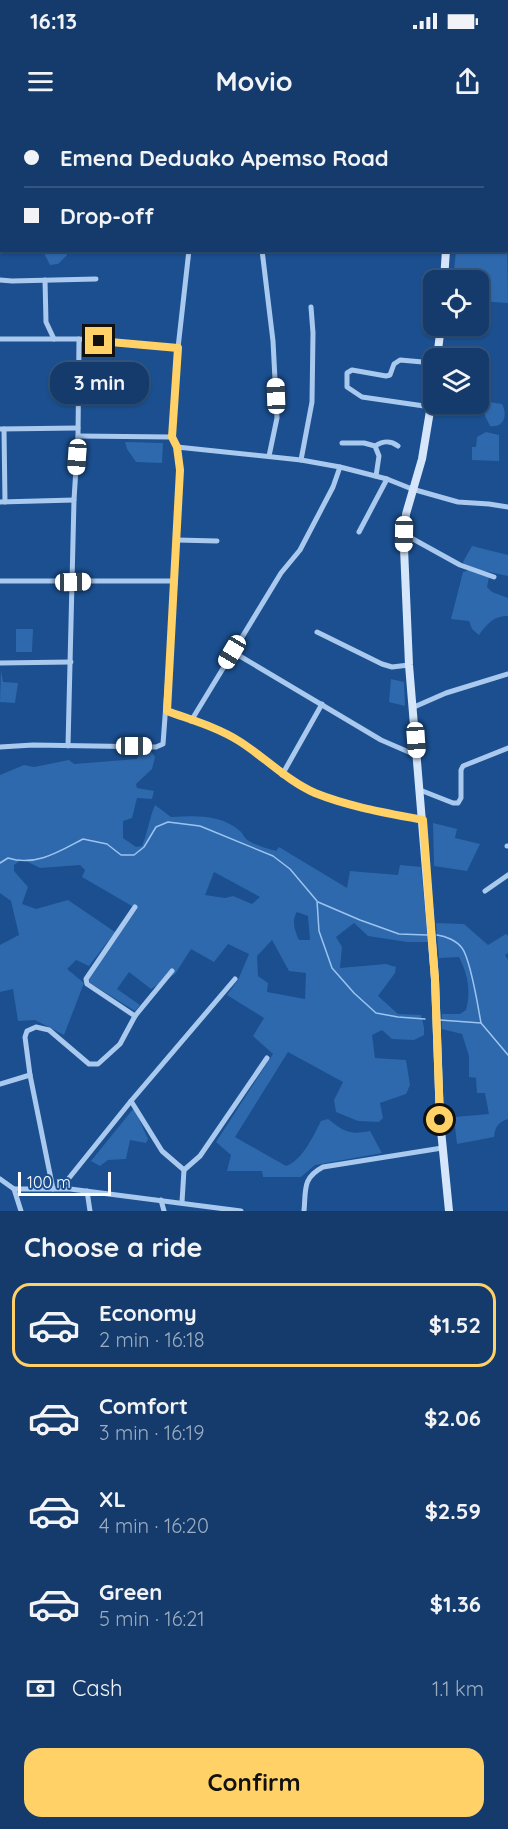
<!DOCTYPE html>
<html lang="en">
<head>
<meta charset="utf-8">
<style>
	:root { --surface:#143b6b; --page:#1d4271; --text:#f1f3f6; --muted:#9dadc1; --line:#33557e; --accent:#ffd166 }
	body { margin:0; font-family:Quicksand,sans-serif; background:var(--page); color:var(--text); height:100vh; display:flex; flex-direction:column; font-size:22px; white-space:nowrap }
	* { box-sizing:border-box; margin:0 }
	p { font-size:20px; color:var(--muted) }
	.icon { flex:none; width:33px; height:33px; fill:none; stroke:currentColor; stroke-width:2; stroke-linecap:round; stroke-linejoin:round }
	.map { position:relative; height:1091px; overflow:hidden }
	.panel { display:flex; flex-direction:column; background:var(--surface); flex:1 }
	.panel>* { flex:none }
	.hud { position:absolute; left:0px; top:0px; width:508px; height:132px; box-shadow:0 2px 4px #0004,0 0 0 2px var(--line); display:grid; align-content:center; height:132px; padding:0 24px; background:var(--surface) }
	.fabs { position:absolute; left:423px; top:150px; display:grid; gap:12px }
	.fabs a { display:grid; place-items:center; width:66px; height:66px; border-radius:12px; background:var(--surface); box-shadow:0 2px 4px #0004,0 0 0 2px var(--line); font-size:30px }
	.scale { position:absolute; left:18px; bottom:15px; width:93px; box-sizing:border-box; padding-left:6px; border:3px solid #fff; border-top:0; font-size:16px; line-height:21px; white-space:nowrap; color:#fff; -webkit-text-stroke:4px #1b4f8f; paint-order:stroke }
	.end { position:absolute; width:27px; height:27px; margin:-14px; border:8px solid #ffd166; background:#111; box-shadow:0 0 0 3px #111 }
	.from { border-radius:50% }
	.bubble { position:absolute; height:42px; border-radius:18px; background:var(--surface); box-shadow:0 2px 4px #0004,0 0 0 2px var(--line); font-size:20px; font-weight:700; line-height:42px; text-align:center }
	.car { position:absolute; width:18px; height:36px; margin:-18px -9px; border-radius:8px; box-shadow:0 0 4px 2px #0007; background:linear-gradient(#fff 24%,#345 0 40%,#fff 0 76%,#345 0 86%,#fff 0) }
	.hud b { display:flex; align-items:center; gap:21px; height:57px; font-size:22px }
	.hud b+b { border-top:2px solid var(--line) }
	.hud i { width:15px; height:15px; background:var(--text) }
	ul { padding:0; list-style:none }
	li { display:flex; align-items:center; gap:18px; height:84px; margin:0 12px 9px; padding:0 12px; border:3px solid transparent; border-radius:18px }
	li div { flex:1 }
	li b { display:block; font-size:22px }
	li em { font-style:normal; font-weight:700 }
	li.active { border-color:var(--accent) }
	li>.icon { width:54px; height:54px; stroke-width:1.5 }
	h2 { padding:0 24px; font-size:27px; line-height:72px }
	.pay { display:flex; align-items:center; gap:15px; height:66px; padding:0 24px; font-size:22px }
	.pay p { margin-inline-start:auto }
	.cta { display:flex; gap:12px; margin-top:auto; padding:12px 24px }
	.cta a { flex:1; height:69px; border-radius:18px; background:var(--accent); color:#111; font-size:24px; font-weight:700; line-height:69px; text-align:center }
	.status { display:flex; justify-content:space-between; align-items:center; height:42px; padding:0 30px; background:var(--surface); direction:ltr }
	.status svg { height:16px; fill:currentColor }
	header { display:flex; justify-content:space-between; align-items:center; height:78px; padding:0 24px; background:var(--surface); font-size:27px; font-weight:700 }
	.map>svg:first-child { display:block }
	.green { fill:#2e69ad; fill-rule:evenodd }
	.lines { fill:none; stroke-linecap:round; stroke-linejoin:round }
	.stream { stroke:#9cc4f0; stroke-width:1.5 }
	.street { stroke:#a9c9ee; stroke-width:5 }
	.secondary { stroke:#d6e6fa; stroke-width:8 }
	.route { stroke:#ffd166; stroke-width:8 }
</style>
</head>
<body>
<div class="status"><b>16:13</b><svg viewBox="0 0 49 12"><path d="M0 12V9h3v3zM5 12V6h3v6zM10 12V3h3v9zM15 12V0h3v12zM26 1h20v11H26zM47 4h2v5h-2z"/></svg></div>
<header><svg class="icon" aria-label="menu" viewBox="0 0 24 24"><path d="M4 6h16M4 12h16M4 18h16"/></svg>Movio<svg class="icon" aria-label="share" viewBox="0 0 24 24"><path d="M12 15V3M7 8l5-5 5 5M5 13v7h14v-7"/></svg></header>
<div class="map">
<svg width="508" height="1091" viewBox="0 0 508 1091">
	<rect width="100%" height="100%" fill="#1b4f8f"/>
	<g class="green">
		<polygon points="507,123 508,183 479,181 478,160 453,160 456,131 507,130"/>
		<polygon points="43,131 66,131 67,135 58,144 50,145"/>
		<path d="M489 282 502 284C508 295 504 308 490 306L485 296V285Z"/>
		<polygon points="486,312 499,315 499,341 472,340 472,327 476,327 477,317"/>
		<polygon points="125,322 163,323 162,343 136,342 127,329"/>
		<polygon points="472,426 508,435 508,456 466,447 463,442"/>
		<path d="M469 450 489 457 487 467 492 472 508 478V496C493 496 487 504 479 515L472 509 469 501 451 499 463 452Z"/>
		<polygon points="16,509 33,509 32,532 16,532"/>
		<polygon points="1,550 3,562 18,563 15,583 0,582"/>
		<polygon points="391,559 404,562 405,586 389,582"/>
		<path d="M140 631H151L155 637 152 649 136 664 137 668 154 671 152 679 137 678 132 698 123 701V718L136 727 142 726C148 712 149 699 155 685L171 697C196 696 220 694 240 711 243 713 243 716 246 719 252 724 268 729 276 731L279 727 347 768 350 751 398 755 400 745 421 747 428 822H407L368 816 354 803 336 817 342 827 340 848 386 844 396 847 395 853 378 876 398 894 421 895 424 907V915L414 920 392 919 382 910 372 915 375 938 406 940 410 965 406 974 380 983 383 998 379 1002 358 1001 336 992 334 980 343 962 288 932 235 1017 286 1046C303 1040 313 1016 321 1001L328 999C345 1012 349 1015 370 1011L382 1033 315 1045 301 1057H263L262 1051H227L231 1035 216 1022 273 934 253 916 264 898 227 875 238 860 249 834 228 824 214 842 191 829 175 854 151 869 129 852 117 869 140 885 135 891 90 863 88 858 137 789 82 757 85 750 80 745 40 748 22 739 14 745V751L28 767 22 784 36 789 68 780 115 812 89 846 76 840 67 849 84 863 64 915 35 900 18 901 13 869 0 872V825L19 815 11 781 0 773V655L24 645 34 647 69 640 74 644 137 639ZM214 752 260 777 252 784 233 776 225 778 205 775ZM297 792 308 796 310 820H299C295 811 291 801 297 792ZM272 820 289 851 306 853 305 879 267 872 268 863 258 856 257 836Z"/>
		<polygon points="433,703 457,709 455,718 480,724 467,751 434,746"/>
		<path d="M436 803 464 804 488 825 506 814 508 816V833L505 835 508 840V999C498 1002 495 1007 494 1017L457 1024 454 997 489 994 485 973H477L476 958 469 957V936L462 914 442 909V894H460L466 890C471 871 468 855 459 837L439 838Z"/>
		<polygon points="134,988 148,1019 146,1023 130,1020 126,1039 108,1040 100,1046 91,1041"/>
	</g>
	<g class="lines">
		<g class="stream">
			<path d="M0 743 8 738C36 747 60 731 83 719L107 724 121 735H134L144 727 156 707 168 702 200 706 273 736 290 749 317 781 319 811 332 848 354 873 376 893 398 897 425 899"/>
			<polyline points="318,782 360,800 399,814 427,815"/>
			<path d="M437 815C446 816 457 821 462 828 471 840 478 887 481 903"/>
			<polyline points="440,900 481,903 508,935"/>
		</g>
		<g class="street">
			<polyline points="168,0 174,2"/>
			<polyline points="274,0 274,2"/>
			<polyline points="0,4 2,6"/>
			<polyline points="507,78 508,78"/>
			<polyline points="262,130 273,221 277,298 269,336"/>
			<polyline points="0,160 12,161 96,159"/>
			<polyline points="45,160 46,202 54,219"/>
			<polyline points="0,219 79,219 178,228 189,130"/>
			<polyline points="431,287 362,277 347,267 347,253 352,250 386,256 390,255 394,244 400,240 434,243"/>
			<polyline points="0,309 78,308"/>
			<polyline points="4,309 5,382"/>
			<polyline points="78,316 172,317"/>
			<polyline points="342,323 364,323 375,326 379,336 376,356"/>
			<path d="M375 326C383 321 390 320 398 326"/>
			<polyline points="177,327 301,340 340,347 387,359 412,369 458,382 489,384 508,387"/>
			<polyline points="301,340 312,282 313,213 311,187"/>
			<polyline points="0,382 74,380"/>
			<polyline points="359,412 387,359"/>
			<polyline points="404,414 460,445 494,457"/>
			<polyline points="177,420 217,421"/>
			<polyline points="0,461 175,461"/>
			<polyline points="317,512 382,544 392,547 409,545"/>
			<polyline points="233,532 381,620 418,636"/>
			<polyline points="0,543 71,542"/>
			<polyline points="414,587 446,573 508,554"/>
			<path d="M167 590C191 601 217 607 239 621 265 638 286 660 315 672 350 686 387 693 423 700"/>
			<polyline points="191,601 281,453 300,430 333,367 340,347"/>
			<polyline points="68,626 74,380 78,316 79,219"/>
			<polyline points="0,627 33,625 156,627 163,624 175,461 180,350 177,327 172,317 178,228"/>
			<polyline points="282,655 322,584"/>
			<polyline points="420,670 453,683 458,683 461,678 461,650 463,646 508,628"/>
			<polyline points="507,726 508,726"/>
			<polyline points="485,771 508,755"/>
			<polyline points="135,896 87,864 86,859 135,787"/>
			<polyline points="0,964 30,955"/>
			<polyline points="131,981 162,1031 184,1050 200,1036 267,938"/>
			<polyline points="0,1059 14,1069 21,1091"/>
			<polyline points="61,1068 131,981 235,859"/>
			<polyline points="14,1069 70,1069 241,1091"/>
			<polyline points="53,1069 30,955 25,917 27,911 36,907 49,910 89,944 98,944 120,924 135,896 172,851"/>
			<polyline points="87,1071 90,1091"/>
			<polyline points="161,1080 164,1091"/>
			<polyline points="182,1082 184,1050"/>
			<path d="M304 1091C306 1070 302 1058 323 1047L442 1028"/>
		</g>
		<g class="secondary">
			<polyline points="448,2 448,0"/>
			<polyline points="444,160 446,130"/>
			<polyline points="437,238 441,206"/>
			<polyline points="434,267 422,339 406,394 404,428 409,545 435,859 440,1000 449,1091"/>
		</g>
	</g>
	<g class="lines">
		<path class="route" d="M99 221 178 228 172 317 177 327 180 350 167 591C191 600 217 607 239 621 266 638 286 660 315 673 350 687 387 693 423 700L435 860 440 1000"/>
	</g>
</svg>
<div class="fabs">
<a><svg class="icon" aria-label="locate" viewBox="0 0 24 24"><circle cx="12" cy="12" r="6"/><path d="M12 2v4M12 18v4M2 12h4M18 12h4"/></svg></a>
<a><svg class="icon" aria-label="layers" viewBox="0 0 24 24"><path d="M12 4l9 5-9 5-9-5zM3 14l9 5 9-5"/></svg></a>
</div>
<div class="scale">100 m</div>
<i class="end from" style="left:440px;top:1000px"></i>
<i class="end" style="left:99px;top:221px"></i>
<div class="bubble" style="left:50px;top:242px;width:99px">3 min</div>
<i class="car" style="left:276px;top:276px;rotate:358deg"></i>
<i class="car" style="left:77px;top:337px;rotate:184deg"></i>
<i class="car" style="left:404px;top:414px;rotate:181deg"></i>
<i class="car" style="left:73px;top:462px;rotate:89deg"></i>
<i class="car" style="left:232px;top:532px;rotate:211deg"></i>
<i class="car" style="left:416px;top:620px;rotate:176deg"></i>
<i class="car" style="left:134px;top:626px;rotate:90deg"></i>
<div class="hud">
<b><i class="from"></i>Emena Deduako Apemso Road</b>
<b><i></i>Drop-off</b>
</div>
</div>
<section class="panel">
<h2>Choose a ride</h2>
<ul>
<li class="active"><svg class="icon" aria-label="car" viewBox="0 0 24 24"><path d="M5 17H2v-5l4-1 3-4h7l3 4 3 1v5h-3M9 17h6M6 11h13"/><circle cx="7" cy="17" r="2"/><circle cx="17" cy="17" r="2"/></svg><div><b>Economy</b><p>2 min · 16:18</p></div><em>$1.52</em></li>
<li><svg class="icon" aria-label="car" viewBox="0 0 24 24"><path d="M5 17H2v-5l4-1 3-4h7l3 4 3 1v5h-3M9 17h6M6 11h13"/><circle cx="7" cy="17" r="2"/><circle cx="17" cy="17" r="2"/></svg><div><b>Comfort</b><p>3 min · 16:19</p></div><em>$2.06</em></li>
<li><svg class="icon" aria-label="car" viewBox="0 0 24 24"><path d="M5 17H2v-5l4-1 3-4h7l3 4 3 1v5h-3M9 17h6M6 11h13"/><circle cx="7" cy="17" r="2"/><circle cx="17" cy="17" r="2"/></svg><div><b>XL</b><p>4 min · 16:20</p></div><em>$2.59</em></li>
<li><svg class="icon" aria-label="car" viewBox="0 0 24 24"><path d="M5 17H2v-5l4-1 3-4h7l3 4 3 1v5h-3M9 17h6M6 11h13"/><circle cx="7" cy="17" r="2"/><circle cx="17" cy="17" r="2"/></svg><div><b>Green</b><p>5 min · 16:21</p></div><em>$1.36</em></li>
</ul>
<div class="pay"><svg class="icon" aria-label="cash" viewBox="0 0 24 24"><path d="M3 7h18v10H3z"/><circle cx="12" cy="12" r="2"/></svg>Cash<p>1.1 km</p></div>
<div class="cta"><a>Confirm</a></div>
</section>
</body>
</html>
